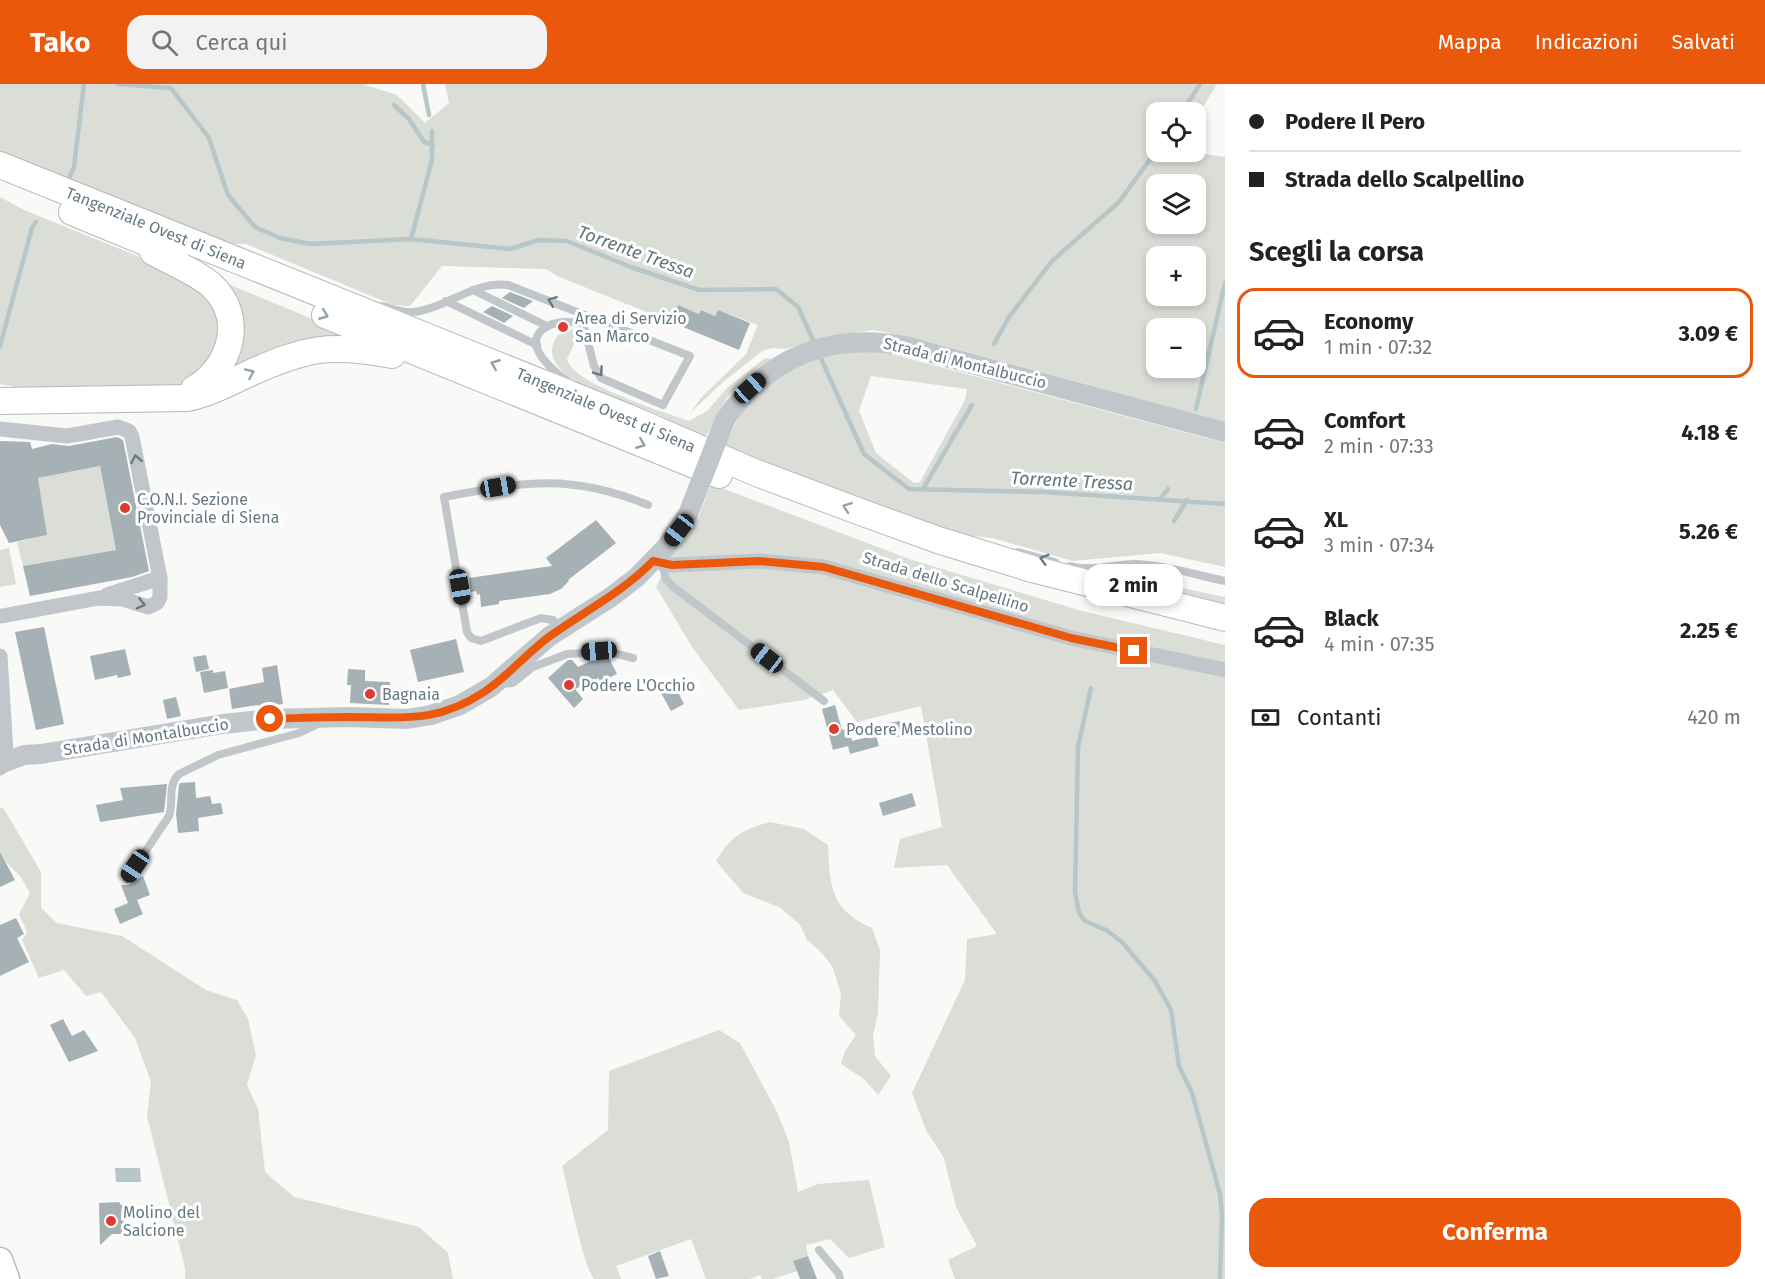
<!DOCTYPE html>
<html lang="it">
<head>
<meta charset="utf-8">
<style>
	:root { --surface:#fff; --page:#f2f2f2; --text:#222; --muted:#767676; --line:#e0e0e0; --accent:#ea580c }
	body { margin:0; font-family:"Fira Sans",sans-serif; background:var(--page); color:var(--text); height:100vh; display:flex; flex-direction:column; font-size:22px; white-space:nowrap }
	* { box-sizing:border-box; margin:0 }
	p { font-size:20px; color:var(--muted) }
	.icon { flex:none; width:33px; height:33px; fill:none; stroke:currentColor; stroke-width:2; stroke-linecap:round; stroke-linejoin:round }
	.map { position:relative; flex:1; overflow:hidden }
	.drawer { display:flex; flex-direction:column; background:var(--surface); width:540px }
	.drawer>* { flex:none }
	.top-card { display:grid; align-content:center; height:132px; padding:0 24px; background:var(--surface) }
	.tools { position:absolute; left:1146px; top:18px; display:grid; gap:12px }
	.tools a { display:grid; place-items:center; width:60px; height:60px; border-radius:12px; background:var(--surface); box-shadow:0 3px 9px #0003; font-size:30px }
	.end { position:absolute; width:27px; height:27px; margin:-14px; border:8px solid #ea580c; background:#fff; box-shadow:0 0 0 3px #fff }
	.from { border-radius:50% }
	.bubble { position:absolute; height:42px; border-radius:18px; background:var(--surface); box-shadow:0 3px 9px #0003; font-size:20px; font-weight:700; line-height:42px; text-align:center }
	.car { position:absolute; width:18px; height:36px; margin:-18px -9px; border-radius:8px; box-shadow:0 0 4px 2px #0007; background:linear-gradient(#222 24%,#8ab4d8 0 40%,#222 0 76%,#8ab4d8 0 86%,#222 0) }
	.top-card b { display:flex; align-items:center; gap:21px; height:57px; font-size:22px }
	.top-card b+b { border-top:2px solid var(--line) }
	.top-card i { width:15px; height:15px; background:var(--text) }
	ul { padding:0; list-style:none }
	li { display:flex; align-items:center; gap:18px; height:90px; margin:0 12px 9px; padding:0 12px; border:3px solid transparent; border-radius:18px }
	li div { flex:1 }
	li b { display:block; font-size:22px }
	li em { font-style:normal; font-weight:700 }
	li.active { border-color:var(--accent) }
	li>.icon { width:54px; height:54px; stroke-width:1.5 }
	h2 { padding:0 24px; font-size:27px; line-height:72px }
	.pay { display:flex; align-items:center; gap:15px; height:66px; padding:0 24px; font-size:22px }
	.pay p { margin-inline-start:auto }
	.button { display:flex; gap:12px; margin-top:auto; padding:12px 24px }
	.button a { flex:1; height:69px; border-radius:18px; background:var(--accent); color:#fff; font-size:24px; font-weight:700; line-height:69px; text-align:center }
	header { display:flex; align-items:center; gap:36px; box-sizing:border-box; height:84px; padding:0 30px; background:var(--accent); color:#fff }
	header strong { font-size:28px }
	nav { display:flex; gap:33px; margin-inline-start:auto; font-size:21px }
	.search { width:420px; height:54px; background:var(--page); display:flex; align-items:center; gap:15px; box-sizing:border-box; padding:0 21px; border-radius:18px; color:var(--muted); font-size:22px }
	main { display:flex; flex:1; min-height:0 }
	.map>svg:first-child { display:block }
	.green { fill:#daded6; fill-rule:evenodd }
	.water { fill:#b7c6c8 }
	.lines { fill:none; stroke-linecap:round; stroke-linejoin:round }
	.stream { stroke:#b7c6c8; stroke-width:4.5 }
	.building { fill:#a5b1b4 }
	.primary-casing { stroke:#b4babd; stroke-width:27 }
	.trunk-casing { stroke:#b4b9bc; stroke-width:28 }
	.service { stroke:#c0c6c9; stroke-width:8 }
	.minor { stroke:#c0c6c9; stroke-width:15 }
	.tertiary { stroke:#c0c6c9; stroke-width:20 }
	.primary { stroke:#fff; stroke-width:24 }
	.trunk { stroke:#fff; stroke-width:26 }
	.tertiary-bridge { stroke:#c0c6c9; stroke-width:20 }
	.oneway { stroke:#657a81 }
	.oneway2 { stroke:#93a2a7 }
	.route { stroke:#ea580c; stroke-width:8 }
	.poi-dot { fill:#df3a31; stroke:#fff; stroke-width:2 }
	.labels { text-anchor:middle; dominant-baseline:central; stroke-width:6; stroke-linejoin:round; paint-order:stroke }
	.street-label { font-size:16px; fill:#657a81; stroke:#fff }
	.poi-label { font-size:16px; fill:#657a81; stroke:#fff; text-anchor:start }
	.water-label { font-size:18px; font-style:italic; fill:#60787b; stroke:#fff }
</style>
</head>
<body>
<header>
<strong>Tako</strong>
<div class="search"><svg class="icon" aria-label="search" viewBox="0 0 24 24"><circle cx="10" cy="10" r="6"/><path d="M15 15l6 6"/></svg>Cerca qui</div>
<nav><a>Mappa</a><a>Indicazioni</a><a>Salvati</a></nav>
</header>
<main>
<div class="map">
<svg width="1225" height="1195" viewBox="0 0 1225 1195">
	<rect width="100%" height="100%" fill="#f9f9f7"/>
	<g class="green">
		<path d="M0 0H362L397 11 425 39 449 19 445 0H1217L1196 35V28H1156V68H1191L1225 73V338L927 257 873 246 820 254 786 265 772 264 762 267 723 298 690 329 701 314 746 270 758 241 718 226 715 232 701 226 699 230 678 221 671 238 557 192 546 185 442 182 410 222 393 221 246 160H216L0 67ZM1156 100H1196V140H1156ZM1156 172H1196V212H1156ZM1156 244H1196V284H1156Z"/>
		<polygon points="0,113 24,126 189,193 210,209 226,256 187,302 27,305 0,300"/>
		<polygon points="223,198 354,252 233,291"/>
		<path d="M574 245 577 254 567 275C572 300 664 328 689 337L707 327 728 303 765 274 772 275 740 300 727 314 703 358C690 349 677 340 663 333 637 320 525 296 558 251Z"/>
		<path d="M868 267 891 270 1225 359V483L1160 469 1073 477 992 454 943 449 723 365C749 301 800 270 868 267ZM871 292 967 305 965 316 920 398 914 399 876 369 859 327Z"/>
		<polygon points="100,382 116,466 23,482 17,458 47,451 38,394"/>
		<polygon points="711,400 912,476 1082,527 1225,561 1225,1195 955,1195 948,1176 977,1162 956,1123 944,1074 926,1046 912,1009 965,896 967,855 997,850 947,781 894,784 900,755 942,743 921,622 857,638 833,606 804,616 739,626 692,563 656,503 672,470 699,432"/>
		<polygon points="9,464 16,500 0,503 0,466"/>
		<polygon points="1150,497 1225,513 1225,524 1147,505"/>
		<polygon points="0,723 4,725 41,788 41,824 57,839 122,852 206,906 237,916 248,935 256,971 247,1001 258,1025 265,1088 294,1113 419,1143 448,1169 453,1195 185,1195 185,1184 147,1032 151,998 135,954 101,908 86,912 64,886 39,894 22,856 27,848 19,830 30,809 21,793 5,777 0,768"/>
		<path d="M770 738 804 745 828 761C830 803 830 825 872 844L880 866 878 929 873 952 875 972 891 992 878 1011 864 995 841 980 845 967 856 951 839 932 841 910 833 884 823 870 807 856 800 841 781 824 743 809 716 777C732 752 741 746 770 738Z"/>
		<path d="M719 946 740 959 776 1026 789 1058 798 1108 818 1100 869 1096 885 1163 849 1174 830 1155 806 1161 808 1172 794 1177 797 1187 773 1195H762L760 1191 750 1195H706L691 1155 616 1182 621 1195H594C583 1182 568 1103 562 1082L608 1046 609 987Z"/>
	</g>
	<polygon class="water" points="115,1084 140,1084 141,1098 116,1098"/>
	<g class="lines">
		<g class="stream">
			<polyline points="118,0 171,4 209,54 228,111 255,143 280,154 310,160 411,155 510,165 539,156 567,157 631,183 699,206 776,205 798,223 815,260"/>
			<polyline points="423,0 429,31"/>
			<polyline points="394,21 409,35 424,58 433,61"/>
			<polyline points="1182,28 1200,0"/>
			<polyline points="70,92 74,83 84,0"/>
			<polyline points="411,155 432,76 432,47"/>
			<polyline points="994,260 1009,233 1052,177 1119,118 1156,67"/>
			<polyline points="0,262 32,144 36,138"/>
			<polyline points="819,270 864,370 909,405 1044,408 1225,420"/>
			<polyline points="1196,325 1225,199"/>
			<polyline points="923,405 972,321"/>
			<polyline points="1160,415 1168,405"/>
			<polyline points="1174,437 1187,416"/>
			<polyline points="1091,604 1078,663 1075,808 1079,829 1085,837 1106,846 1122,858 1155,897 1171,926 1179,982 1192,1009 1220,1110 1222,1132 1220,1195"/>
		</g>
	</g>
	<g class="building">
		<polygon points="510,208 533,217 524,224 502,214"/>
		<polygon points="678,221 699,230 701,226 715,232 718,226 750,239 739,266 671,238"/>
		<polygon points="492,222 513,232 504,239 483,228"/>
		<polygon points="117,353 123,356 149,487 132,493 30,512 23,482 116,466 100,382 38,394 47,451 9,459 0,441 0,357 30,358 32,365 52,360 69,362"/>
		<polygon points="596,436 616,459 568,496 569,497 561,505 550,510 499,517 499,520 481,523 480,510 477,511 476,507 471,508 469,494 552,482 546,474"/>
		<polygon points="44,543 64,640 36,646 15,548"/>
		<polygon points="456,555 464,588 418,598 410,566"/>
		<polygon points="125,565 131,591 118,594 117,591 95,596 90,572"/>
		<polygon points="206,571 209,585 196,588 193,573"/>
		<polygon points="609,574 617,590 600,598 599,594 575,605 583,615 574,624 548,594 568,576 572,576 578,583 595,575"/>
		<polygon points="277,581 283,620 259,624 258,621 232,625 229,605 264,598 262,584"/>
		<polygon points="348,585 365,586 365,597 390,598 389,621 350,619 351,601 347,601"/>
		<polygon points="213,586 213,589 225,587 228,604 204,609 200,588"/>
		<polygon points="674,600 684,620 671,627 660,607"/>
		<polygon points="176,613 181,632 167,635 163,616"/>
		<polygon points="835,621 842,646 849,644 852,657 876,651 879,662 850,670 848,662 833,666 822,625"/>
		<polygon points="900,637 903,652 891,654 888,639"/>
		<polygon points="195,698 196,714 210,712 212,720 221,719 223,730 198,734 199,747 178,749 176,730 179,701 180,699"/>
		<polygon points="167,700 164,728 100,738 96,721 123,716 120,704"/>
		<polygon points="912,709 916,722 883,732 879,719"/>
		<polygon points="0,768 15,796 0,803"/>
		<polygon points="143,792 150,811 137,816 143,830 120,840 114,825 128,819 121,801 129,801"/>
		<polygon points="16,834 24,850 17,854 29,878 0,892 0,841"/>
		<polygon points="63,935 72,952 84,946 98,967 69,978 50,941"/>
		<polygon points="119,1118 121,1121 125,1120 125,1134 123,1134 124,1140 121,1140 123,1150 112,1150 100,1161 99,1119"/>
		<polygon points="660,1167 669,1192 656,1195 648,1172"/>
		<polygon points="808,1172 817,1195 800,1195 793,1177"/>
	</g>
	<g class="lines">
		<g class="primary-casing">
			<polyline id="primary" points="0,1176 7,1195"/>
		</g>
		<g class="trunk-casing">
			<g id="trunk">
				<polyline points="0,81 627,333 754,388 855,426 938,456 1032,485 1225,534"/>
				<polyline points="72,128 174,170"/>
				<path d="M153 168C171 178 194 187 210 200 246 232 232 283 194 305"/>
				<polyline points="325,231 719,391"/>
				<path d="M0 317 187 314C209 310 228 299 248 290 306 264 329 259 392 271"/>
			</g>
		</g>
		<g class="service">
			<polyline points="473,206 547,242"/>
			<polyline points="446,217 537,261"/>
			<path d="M383 222C395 226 407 230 420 227 451 221 475 197 508 201L690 272 663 321 601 294 594 282 584 243C572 233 537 238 536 258 536 273 557 290 569 298"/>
			<polyline points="1018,468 1055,478"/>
			<polyline points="662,480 666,495 672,502 824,617"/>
			<path d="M1070 482C1092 488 1114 480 1136 480 1166 481 1196 491 1225 497"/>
			<path d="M562 544 553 536 541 534 481 557 471 554 467 548 444 413C525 398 569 389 648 421"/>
			<polyline points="501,600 513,599 533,583 567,570 609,568 633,574"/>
			<path d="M127 795 169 732C174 718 167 701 179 690L218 671 299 649 318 640"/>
			<polyline points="819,1166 839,1190 840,1195"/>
		</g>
		<g class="minor">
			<polyline points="0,345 67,352 118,343 129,347 132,353 160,494 160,513 157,519 148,523 123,515 99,514 2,532"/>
			<polyline points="653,477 672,481 759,477 824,483 1071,554 1225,586"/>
			<polyline points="107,511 160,494"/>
			<polyline points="0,572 6,668 5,677 0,684"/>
		</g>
		<g class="tertiary">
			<path d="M725 336C769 271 833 247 909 263L1225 348"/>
			<polyline points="0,680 24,671 41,670 223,640 270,635 348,633 407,635 431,631 460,621 491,603 550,552 611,513 637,493 666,463 688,430"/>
		</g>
		<use href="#primary" class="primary"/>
		<use href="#trunk" class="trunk"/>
		<polyline class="tertiary-bridge" points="688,430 725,336"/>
	</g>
	<defs><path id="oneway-chevron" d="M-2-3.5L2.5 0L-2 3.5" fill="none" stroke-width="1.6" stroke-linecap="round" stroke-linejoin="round" transform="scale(1.5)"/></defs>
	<g class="oneway">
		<use href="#oneway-chevron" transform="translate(552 217) rotate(-159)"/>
		<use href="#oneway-chevron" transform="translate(599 288) rotate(55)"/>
		<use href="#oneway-chevron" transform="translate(136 375) rotate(-101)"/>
		<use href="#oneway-chevron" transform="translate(1044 475) rotate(-164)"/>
		<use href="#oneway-chevron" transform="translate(141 520) rotate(13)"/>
	</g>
	<g class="oneway2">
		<use href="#oneway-chevron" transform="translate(324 231) rotate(22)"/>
		<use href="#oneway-chevron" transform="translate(495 280) rotate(-158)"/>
		<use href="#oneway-chevron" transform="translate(250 289) rotate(-24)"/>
		<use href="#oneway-chevron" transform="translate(641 360) rotate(22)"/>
		<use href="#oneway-chevron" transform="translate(847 423) rotate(-160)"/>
	</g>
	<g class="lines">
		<path class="route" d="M270 635C296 634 322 633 348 633 401 633 436 640 484 608 508 592 527 569 550 552 585 527 623 508 653 477L672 481 759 477 824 483 1071 554 1134 567"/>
	</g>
	<g class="poi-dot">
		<circle cx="563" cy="243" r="6"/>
		<circle cx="125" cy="424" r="6"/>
		<circle cx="569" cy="601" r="6"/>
		<circle cx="370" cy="610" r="6"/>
		<circle cx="834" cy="645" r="6"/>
		<circle cx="111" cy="1137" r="6"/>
	</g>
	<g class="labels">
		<g class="street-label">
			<text transform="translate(156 144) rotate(22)">Tangenziale Ovest di Siena</text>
			<text transform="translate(965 279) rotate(14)">Strada di Montalbuccio</text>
			<text transform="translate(606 326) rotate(23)">Tangenziale Ovest di Siena</text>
			<text transform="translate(946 498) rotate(17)">Strada dello Scalpellino</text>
			<text transform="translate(146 653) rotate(-9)">Strada di Montalbuccio</text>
		</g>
		<g class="poi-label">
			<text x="575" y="234">Area di Servizio<tspan x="575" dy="18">San Marco</tspan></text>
			<text x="137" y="415">C.O.N.I. Sezione<tspan x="137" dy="18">Provinciale di Siena</tspan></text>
			<text x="581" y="601">Podere L'Occhio</text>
			<text x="382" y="610">Bagnaia</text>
			<text x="846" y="645">Podere Mestolino</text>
			<text x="123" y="1128">Molino del<tspan x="123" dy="18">Salcione</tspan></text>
		</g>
		<g class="water-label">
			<text transform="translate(636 168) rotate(20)">Torrente Tressa</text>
			<text transform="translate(1072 397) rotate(3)">Torrente Tressa</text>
		</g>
	</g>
</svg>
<div class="tools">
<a><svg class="icon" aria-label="locate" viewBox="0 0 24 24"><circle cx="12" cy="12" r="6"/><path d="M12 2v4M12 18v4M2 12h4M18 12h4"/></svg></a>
<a><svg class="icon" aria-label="layers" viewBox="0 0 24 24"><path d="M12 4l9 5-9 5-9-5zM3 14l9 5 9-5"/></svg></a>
<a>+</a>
<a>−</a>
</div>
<i class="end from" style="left:270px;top:635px"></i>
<i class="end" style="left:1134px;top:567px"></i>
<div class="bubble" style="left:1084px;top:480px;width:99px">2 min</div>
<i class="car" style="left:750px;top:304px;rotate:48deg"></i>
<i class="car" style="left:498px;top:403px;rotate:80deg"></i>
<i class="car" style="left:679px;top:446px;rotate:218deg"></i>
<i class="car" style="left:460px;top:503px;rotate:170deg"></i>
<i class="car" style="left:599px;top:567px;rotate:266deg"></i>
<i class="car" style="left:767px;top:574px;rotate:308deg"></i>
<i class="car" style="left:135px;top:782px;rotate:214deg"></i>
</div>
<section class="drawer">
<div class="top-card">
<b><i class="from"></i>Podere Il Pero</b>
<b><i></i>Strada dello Scalpellino</b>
</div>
<h2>Scegli la corsa</h2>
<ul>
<li class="active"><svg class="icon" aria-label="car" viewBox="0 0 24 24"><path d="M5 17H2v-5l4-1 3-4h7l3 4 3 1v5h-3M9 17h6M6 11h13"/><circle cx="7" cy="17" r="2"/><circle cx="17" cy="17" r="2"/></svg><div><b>Economy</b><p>1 min · 07:32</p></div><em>3.09 €</em></li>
<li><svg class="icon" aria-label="car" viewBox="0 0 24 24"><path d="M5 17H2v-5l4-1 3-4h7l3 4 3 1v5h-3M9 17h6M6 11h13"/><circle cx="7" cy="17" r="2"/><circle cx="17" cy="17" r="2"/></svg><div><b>Comfort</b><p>2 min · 07:33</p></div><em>4.18 €</em></li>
<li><svg class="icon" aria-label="car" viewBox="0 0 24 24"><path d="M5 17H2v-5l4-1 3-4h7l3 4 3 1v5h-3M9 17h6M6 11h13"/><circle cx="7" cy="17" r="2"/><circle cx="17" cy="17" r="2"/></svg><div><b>XL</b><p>3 min · 07:34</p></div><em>5.26 €</em></li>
<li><svg class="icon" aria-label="car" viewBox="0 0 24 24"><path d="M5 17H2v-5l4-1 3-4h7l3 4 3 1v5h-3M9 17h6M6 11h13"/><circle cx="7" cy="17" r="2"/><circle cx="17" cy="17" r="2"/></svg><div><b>Black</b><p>4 min · 07:35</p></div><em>2.25 €</em></li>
</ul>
<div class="pay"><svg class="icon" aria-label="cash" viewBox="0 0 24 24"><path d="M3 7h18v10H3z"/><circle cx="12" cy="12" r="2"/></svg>Contanti<p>420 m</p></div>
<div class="button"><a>Conferma</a></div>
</section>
</main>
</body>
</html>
